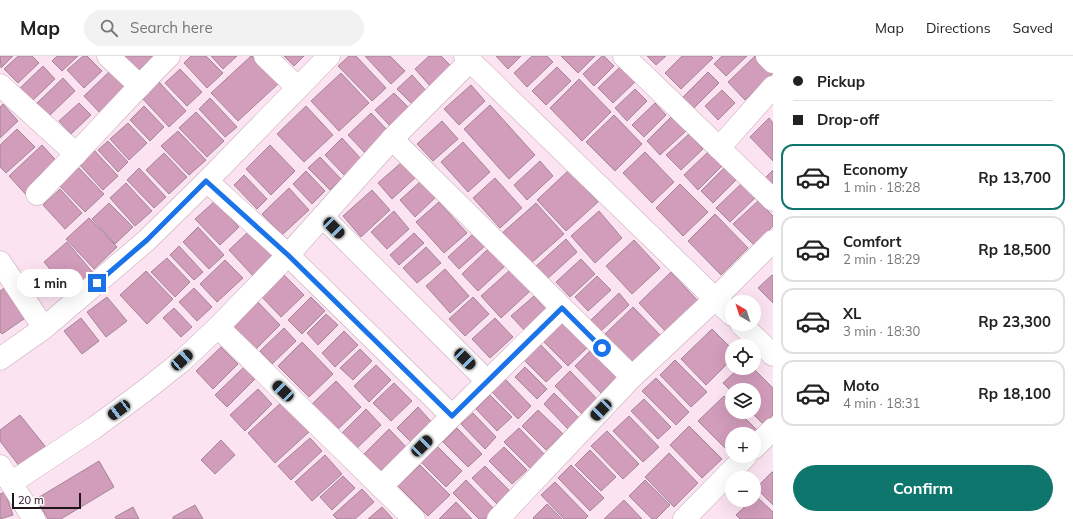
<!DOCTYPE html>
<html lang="en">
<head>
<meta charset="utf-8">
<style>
	:root { --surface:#fff; --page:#f2f2f2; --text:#222; --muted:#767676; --line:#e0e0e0; --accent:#0f766e }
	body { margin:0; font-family:Mulish,sans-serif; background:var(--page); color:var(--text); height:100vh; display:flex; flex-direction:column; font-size:15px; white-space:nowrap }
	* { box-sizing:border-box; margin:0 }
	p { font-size:13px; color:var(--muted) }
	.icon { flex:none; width:22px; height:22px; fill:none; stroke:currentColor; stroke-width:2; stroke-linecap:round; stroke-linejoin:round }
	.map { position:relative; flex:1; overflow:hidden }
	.details { display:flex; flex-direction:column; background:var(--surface); width:300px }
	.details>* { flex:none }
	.guide { display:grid; align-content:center; height:88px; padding:0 20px; background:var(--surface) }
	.needle { width:26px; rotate:321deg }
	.tools { position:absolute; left:725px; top:239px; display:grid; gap:8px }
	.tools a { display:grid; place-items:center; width:36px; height:36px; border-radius:50%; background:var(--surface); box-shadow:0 4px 16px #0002; font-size:20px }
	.scale { position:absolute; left:12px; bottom:10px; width:69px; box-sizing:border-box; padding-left:4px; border:2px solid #1f151b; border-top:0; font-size:11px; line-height:14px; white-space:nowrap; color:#1f151b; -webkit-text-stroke:3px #fdf6fa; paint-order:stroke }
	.end { position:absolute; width:18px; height:18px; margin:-9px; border:5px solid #1a73e8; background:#fff; box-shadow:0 0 0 2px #fff }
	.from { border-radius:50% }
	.bubble { position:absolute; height:28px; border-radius:14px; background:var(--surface); box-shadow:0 4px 16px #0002; font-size:13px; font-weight:700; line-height:28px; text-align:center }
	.car { position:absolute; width:12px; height:24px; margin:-12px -6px; border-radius:5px; box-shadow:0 0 3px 1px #0007; background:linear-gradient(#222 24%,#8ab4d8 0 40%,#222 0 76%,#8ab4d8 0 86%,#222 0) }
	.guide b { display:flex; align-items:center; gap:14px; height:38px; font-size:15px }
	.guide b+b { border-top:1px solid var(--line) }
	.guide i { width:10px; height:10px; background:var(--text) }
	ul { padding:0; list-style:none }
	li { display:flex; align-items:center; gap:12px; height:66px; margin:0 8px 6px; padding:0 12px; border:2px solid var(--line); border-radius:12px }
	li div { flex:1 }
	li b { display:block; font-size:15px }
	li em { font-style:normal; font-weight:700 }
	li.active { border-color:var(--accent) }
	li>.icon { width:36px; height:36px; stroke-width:1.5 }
	.cta { display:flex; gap:8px; margin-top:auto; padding:8px 20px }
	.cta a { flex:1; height:46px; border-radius:24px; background:var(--accent); color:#fff; font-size:16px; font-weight:700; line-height:46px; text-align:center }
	header { display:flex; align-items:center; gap:24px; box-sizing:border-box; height:56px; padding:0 20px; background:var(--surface); border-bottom:1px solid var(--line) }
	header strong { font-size:19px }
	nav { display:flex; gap:22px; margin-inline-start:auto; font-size:14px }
	.search { width:280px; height:36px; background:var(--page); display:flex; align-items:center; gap:10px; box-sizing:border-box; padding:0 14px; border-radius:22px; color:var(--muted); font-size:15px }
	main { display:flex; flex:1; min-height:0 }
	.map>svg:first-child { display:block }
	.building { fill:#d29cbb; stroke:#a38696 }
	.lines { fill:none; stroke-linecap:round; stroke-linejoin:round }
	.minor-casing { stroke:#c8aabb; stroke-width:23 }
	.minor { stroke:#fff; stroke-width:22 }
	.route { stroke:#1a73e8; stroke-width:5 }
</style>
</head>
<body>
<header>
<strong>Map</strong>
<div class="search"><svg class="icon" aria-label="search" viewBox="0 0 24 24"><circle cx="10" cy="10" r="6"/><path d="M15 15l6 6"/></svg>Search here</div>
<nav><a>Map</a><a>Directions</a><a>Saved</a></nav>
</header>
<main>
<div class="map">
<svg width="773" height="463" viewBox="0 0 773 463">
	<rect width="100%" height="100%" fill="#fce3f1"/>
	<g class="building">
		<polygon points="0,0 13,0 1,12"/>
		<polygon points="18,0 32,0 39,7 18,27 4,13"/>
		<polygon points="57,0 78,0 62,15 52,5"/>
		<polygon points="83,0 87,0 102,15 84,32 67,14"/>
		<polygon points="123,0 153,0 138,15"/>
		<polygon points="191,0 206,0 223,17 207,32 184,7"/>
		<polygon points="211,0 237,0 223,13"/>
		<polygon points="251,0 252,0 278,28 238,65 211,37"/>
		<polygon points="284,0 304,0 294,10"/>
		<polygon points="349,0 356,0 386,32 372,45 338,10"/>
		<polygon points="365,0 390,0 405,15 391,28"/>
		<polygon points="429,0 441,0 453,12 431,31 415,13"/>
		<polygon points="496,0 521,0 508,13"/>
		<polygon points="532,0 547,0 553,6 527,31 514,17"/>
		<polygon points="561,0 595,0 578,17"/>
		<polygon points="602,0 604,0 614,10 594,30 583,18"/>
		<polygon points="647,0 666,0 656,9"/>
		<polygon points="682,0 711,0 713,2 681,33 665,17"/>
		<polygon points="722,0 747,0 726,20 714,8"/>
		<polygon points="755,0 758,0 773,16 773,17 745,44 728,26"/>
		<polygon points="43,10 55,23 30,47 18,34"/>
		<polygon points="557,11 571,25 546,49 532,35"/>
		<polygon points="620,11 635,26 613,47 598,32"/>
		<polygon points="180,13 202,36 187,50 165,27"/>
		<polygon points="111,14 128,32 101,58 84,40"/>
		<polygon points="708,16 719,27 694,52 683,41"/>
		<polygon points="341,17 369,47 339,75 311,45"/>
		<polygon points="412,19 429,38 415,51 397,33"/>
		<polygon points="63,22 75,35 49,60 37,47"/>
		<polygon points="579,23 611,56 582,85 550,52"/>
		<polygon points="158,25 186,55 169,71 141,41"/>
		<polygon points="471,29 485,45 459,69 444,53"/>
		<polygon points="635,33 647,45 627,65 615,52"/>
		<polygon points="722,34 735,47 718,64 705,50"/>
		<polygon points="394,37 412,55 393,73 375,54"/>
		<polygon points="210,42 237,71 225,81 199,53"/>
		<polygon points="79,47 91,59 71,78 59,65"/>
		<polygon points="655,47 666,59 644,81 632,69"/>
		<polygon points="3,48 18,65 0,82 0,51"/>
		<polygon points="490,49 535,99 509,123 464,73"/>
		<polygon points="144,50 164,71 150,85 130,64"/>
		<polygon points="306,50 333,79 304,106 277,78"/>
		<polygon points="196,56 224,85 207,101 179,72"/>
		<polygon points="371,57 390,77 367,99 348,79"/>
		<polygon points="614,59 642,88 615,115 586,86"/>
		<polygon points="672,60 686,75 660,99 647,85"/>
		<polygon points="769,62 773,67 773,105 750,81"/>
		<polygon points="442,65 458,83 433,105 417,88"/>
		<polygon points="128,67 147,87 129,104 110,83"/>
		<polygon points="17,73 35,91 6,117 0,111 0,89"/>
		<polygon points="178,75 206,104 189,119 161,90"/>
		<polygon points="689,78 703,93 681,114 666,99"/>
		<polygon points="342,82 362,104 345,120 325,99"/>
		<polygon points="108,85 128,106 118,116 98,94"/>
		<polygon points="463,86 490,116 468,136 441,106"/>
		<polygon points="42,89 62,111 29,142 9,120"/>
		<polygon points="270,89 295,115 271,139 246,113"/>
		<polygon points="93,93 118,120 103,134 78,107"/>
		<polygon points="709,95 723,109 698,134 684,119"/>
		<polygon points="645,96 674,126 652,147 623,117"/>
		<polygon points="164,97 187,121 169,138 146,114"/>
		<polygon points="320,101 341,123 330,134 308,112"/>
		<polygon points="540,105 553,120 527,144 514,129"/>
		<polygon points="402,106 416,121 392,143 378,127"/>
		<polygon points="75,108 104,138 85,156 56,126"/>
		<polygon points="139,112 166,141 154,152 127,124"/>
		<polygon points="724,112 736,124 713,147 701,135"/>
		<polygon points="569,114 598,146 566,175 537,144"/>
		<polygon points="773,114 773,130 765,122"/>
		<polygon points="306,115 325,135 312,148 293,128"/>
		<polygon points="244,119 267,143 257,153 234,129"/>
		<polygon points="495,122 522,152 500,172 473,142"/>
		<polygon points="421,125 436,141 415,161 400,144"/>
		<polygon points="126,127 152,155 135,170 110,142"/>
		<polygon points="742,127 756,141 730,166 716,152"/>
		<polygon points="680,128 708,156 683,180 656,152"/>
		<polygon points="289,132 309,154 282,179 262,158"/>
		<polygon points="60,133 82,157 65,173 43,149"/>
		<polygon points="372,134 390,154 361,181 343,160"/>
		<polygon points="215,145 239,171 220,189 195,163"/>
		<polygon points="758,145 773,160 773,170 754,189 733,168"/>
		<polygon points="439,146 467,177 444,197 416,166"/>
		<polygon points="109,147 133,171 115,188 92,163"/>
		<polygon points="536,147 564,178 529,209 501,178"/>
		<polygon points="394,155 409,173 387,193 371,176"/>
		<polygon points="599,155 622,182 595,207 571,180"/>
		<polygon points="715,158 748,192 721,219 688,185"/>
		<polygon points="89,162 117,191 94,213 66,183"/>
		<polygon points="198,171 224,199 209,213 183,186"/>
		<polygon points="250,174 274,200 253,220 229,194"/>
		<polygon points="414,177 424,187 399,209 390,199"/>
		<polygon points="473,178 485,190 459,213 448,201"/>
		<polygon points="566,183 577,196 546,224 535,211"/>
		<polygon points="634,184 660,212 632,238 606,210"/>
		<polygon points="67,186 95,219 72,239 44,206"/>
		<polygon points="179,190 203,216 194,224 170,199"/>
		<polygon points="426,191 441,207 417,227 403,212"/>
		<polygon points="489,192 505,210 478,235 462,218"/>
		<polygon points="167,202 190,226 175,241 151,216"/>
		<polygon points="581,203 595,218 570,241 556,226"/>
		<polygon points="225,204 243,222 217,246 200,228"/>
		<polygon points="445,213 469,240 450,257 426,230"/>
		<polygon points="510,214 530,235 501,262 481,240"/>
		<polygon points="146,215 173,243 147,268 120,239"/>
		<polygon points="671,216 699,246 667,277 639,247"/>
		<polygon points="283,218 304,239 281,261 261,240"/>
		<polygon points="772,219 773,220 773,247 758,232"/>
		<polygon points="597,220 611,234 588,255 575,241"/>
		<polygon points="10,228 31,258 2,278 0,276 0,235"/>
		<polygon points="194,232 212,251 197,265 179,246"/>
		<polygon points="619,237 629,249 601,275 590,265"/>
		<polygon points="534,240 548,256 526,276 511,260"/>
		<polygon points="107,241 127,265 106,281 87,256"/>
		<polygon points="311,241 325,255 302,278 288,264"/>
		<polygon points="473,241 489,258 465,280 449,263"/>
		<polygon points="256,244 280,269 255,294 230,269"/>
		<polygon points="633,251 664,283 635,311 605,278"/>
		<polygon points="174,252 192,271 181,281 163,262"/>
		<polygon points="326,258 338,269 318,289 307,277"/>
		<polygon points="565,261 591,288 568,310 542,284"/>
		<polygon points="81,262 99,285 82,298 64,275"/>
		<polygon points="495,262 513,281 490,302 472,283"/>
		<polygon points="284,272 296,285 272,308 260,295"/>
		<polygon points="712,273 732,293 732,303 706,329 681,303"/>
		<polygon points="344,275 358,289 335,311 322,297"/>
		<polygon points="302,286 333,318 309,341 278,310"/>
		<polygon points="538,286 562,311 546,326 522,302"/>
		<polygon points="221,291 238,308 213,333 196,315"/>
		<polygon points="360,293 372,305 353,324 340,312"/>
		<polygon points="592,293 623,324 605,341 575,310"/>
		<polygon points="675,304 707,336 691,351 660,319"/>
		<polygon points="376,309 391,324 369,346 354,330"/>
		<polygon points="244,311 256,322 227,351 215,339"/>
		<polygon points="525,311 547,333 537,343 515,321"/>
		<polygon points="739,312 753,312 773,332 773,359 763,368 751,356 754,356 754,334 732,334 732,336 723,327"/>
		<polygon points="570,315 599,345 584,360 555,330"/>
		<polygon points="656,322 689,356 676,369 642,335"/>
		<polygon points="505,323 531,350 518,363 492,336"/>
		<polygon points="336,325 361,351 336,375 311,349"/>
		<polygon points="394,327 412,345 391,365 373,347"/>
		<polygon points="258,333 272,348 245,375 230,359"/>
		<polygon points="554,337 579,362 568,373 544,348"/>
		<polygon points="490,339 512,361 497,375 476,353"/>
		<polygon points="724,340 732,348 732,356 739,356 758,375 754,378 732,378 732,399 698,365"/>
		<polygon points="644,343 671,371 658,383 631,355"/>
		<polygon points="283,345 310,375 275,407 248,377"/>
		<polygon points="418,351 436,371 416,391 397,372"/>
		<polygon points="366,353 381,369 355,394 340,379"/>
		<polygon points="538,354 563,378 546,394 522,370"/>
		<polygon points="473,357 496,381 485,393 461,368"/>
		<polygon points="20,359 49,395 23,415 0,385 0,374"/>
		<polygon points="629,360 659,391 643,406 613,375"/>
		<polygon points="689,370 722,403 702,422 670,389"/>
		<polygon points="457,372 482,398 468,411 443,386"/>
		<polygon points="519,372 546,400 532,414 504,386"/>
		<polygon points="389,373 410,395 383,421 362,400"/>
		<polygon points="607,375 639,408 623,423 591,390"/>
		<polygon points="310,382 322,395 291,424 278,410"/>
		<polygon points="221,384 235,399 215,418 201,404"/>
		<polygon points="436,389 462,415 446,431 420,405"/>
		<polygon points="504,391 527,414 512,428 489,405"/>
		<polygon points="590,394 616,421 601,435 575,409"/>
		<polygon points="669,397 698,427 674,451 645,421"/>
		<polygon points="325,399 342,418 312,445 295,426"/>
		<polygon points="99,405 114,431 61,463 48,463 36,443"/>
		<polygon points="420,409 450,439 428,460 398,430"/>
		<polygon points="571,409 604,442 590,455 558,422"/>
		<polygon points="485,410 510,435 497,448 472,422"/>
		<polygon points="772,416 773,416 773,449 756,432"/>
		<polygon points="343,420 355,432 332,454 320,441"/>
		<polygon points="466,424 495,454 485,463 479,463 453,437"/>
		<polygon points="645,424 670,449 656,463 652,463 629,440"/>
		<polygon points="555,426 588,460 585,463 564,463 541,439"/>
		<polygon points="362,433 374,446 355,463 337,463 333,459"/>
		<polygon points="5,436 13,459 0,463 0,438"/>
		<polygon points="756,440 773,456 773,463 740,463 736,459 752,444 754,444 754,442"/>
		<polygon points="624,444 642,463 604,463"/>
		<polygon points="456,446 472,463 439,463"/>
		<polygon points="547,448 562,463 534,463 533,462"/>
		<polygon points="195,449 203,463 173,463 173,461"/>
		<polygon points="133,451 139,463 116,463 115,461"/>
		<polygon points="382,451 393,463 368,463"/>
	</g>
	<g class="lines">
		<g class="minor-casing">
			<g id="minor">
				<polyline points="108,0 140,30"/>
				<polyline points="265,0 298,32"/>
				<polyline points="465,0 732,259"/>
				<polyline points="624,0 773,144"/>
				<polyline points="767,0 773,6"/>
				<polyline points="0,29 76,98"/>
				<polyline points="392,83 632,321"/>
				<polyline points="719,92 773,31"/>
				<polyline points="207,125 288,199 452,360"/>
				<path d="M37 138C82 93 124 45 169 0"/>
				<polyline points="323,161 487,325"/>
				<polyline points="0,206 44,272"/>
				<polyline points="741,268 773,299"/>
				<polyline points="218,271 414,463"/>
				<polyline points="0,303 44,272 147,184 207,125 329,0"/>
				<polyline points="754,392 773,373"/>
				<polyline points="0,410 34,463"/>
				<polyline points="11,427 94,372 143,336 182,305 218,271 288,199 392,83 470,5"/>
				<polyline points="381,431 452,360 562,252"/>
				<polyline points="498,463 632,321 715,243 773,185"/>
				<polyline points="684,463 746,400"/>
			</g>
		</g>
		<use href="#minor" class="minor"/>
	</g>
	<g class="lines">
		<polyline class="route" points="97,227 147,184 206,125 288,199 452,360 562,252 602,292"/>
	</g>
</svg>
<div class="tools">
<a><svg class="needle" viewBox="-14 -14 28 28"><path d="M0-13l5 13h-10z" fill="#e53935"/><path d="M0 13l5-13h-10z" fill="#767676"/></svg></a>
<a><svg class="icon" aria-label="locate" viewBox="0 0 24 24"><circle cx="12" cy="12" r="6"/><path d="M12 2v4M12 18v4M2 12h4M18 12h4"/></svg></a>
<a><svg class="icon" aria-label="layers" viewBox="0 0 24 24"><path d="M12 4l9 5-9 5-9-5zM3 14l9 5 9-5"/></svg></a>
<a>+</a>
<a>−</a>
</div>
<div class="scale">20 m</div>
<i class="end from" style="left:602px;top:292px"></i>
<i class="end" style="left:97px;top:227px"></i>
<div class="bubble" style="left:17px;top:213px;width:66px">1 min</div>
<i class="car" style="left:334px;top:172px;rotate:135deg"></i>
<i class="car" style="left:465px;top:303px;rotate:135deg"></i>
<i class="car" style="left:182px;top:304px;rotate:48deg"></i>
<i class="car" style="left:283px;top:335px;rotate:314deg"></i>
<i class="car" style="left:119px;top:354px;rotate:233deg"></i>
<i class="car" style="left:601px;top:354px;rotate:224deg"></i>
<i class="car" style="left:422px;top:390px;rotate:45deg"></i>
</div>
<section class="details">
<div class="guide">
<b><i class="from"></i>Pickup</b>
<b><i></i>Drop-off</b>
</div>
<ul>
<li class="active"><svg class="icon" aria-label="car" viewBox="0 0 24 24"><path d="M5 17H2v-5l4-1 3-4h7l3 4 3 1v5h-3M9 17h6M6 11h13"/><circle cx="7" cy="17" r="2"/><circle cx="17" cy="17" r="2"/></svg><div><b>Economy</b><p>1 min · 18:28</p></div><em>Rp 13,700</em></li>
<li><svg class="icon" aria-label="car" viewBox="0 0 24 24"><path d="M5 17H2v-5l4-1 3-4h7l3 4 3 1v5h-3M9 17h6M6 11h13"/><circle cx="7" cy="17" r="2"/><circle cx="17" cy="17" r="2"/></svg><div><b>Comfort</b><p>2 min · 18:29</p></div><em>Rp 18,500</em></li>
<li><svg class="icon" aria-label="car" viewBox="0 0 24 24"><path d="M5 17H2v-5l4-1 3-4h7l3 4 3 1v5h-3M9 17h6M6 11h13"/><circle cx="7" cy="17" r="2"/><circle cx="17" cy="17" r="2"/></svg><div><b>XL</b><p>3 min · 18:30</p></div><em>Rp 23,300</em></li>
<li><svg class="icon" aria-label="car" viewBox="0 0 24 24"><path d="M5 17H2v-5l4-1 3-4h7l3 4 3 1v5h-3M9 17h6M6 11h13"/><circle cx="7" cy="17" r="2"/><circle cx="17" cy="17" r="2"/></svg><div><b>Moto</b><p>4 min · 18:31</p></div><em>Rp 18,100</em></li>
</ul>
<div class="cta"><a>Confirm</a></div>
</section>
</main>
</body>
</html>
